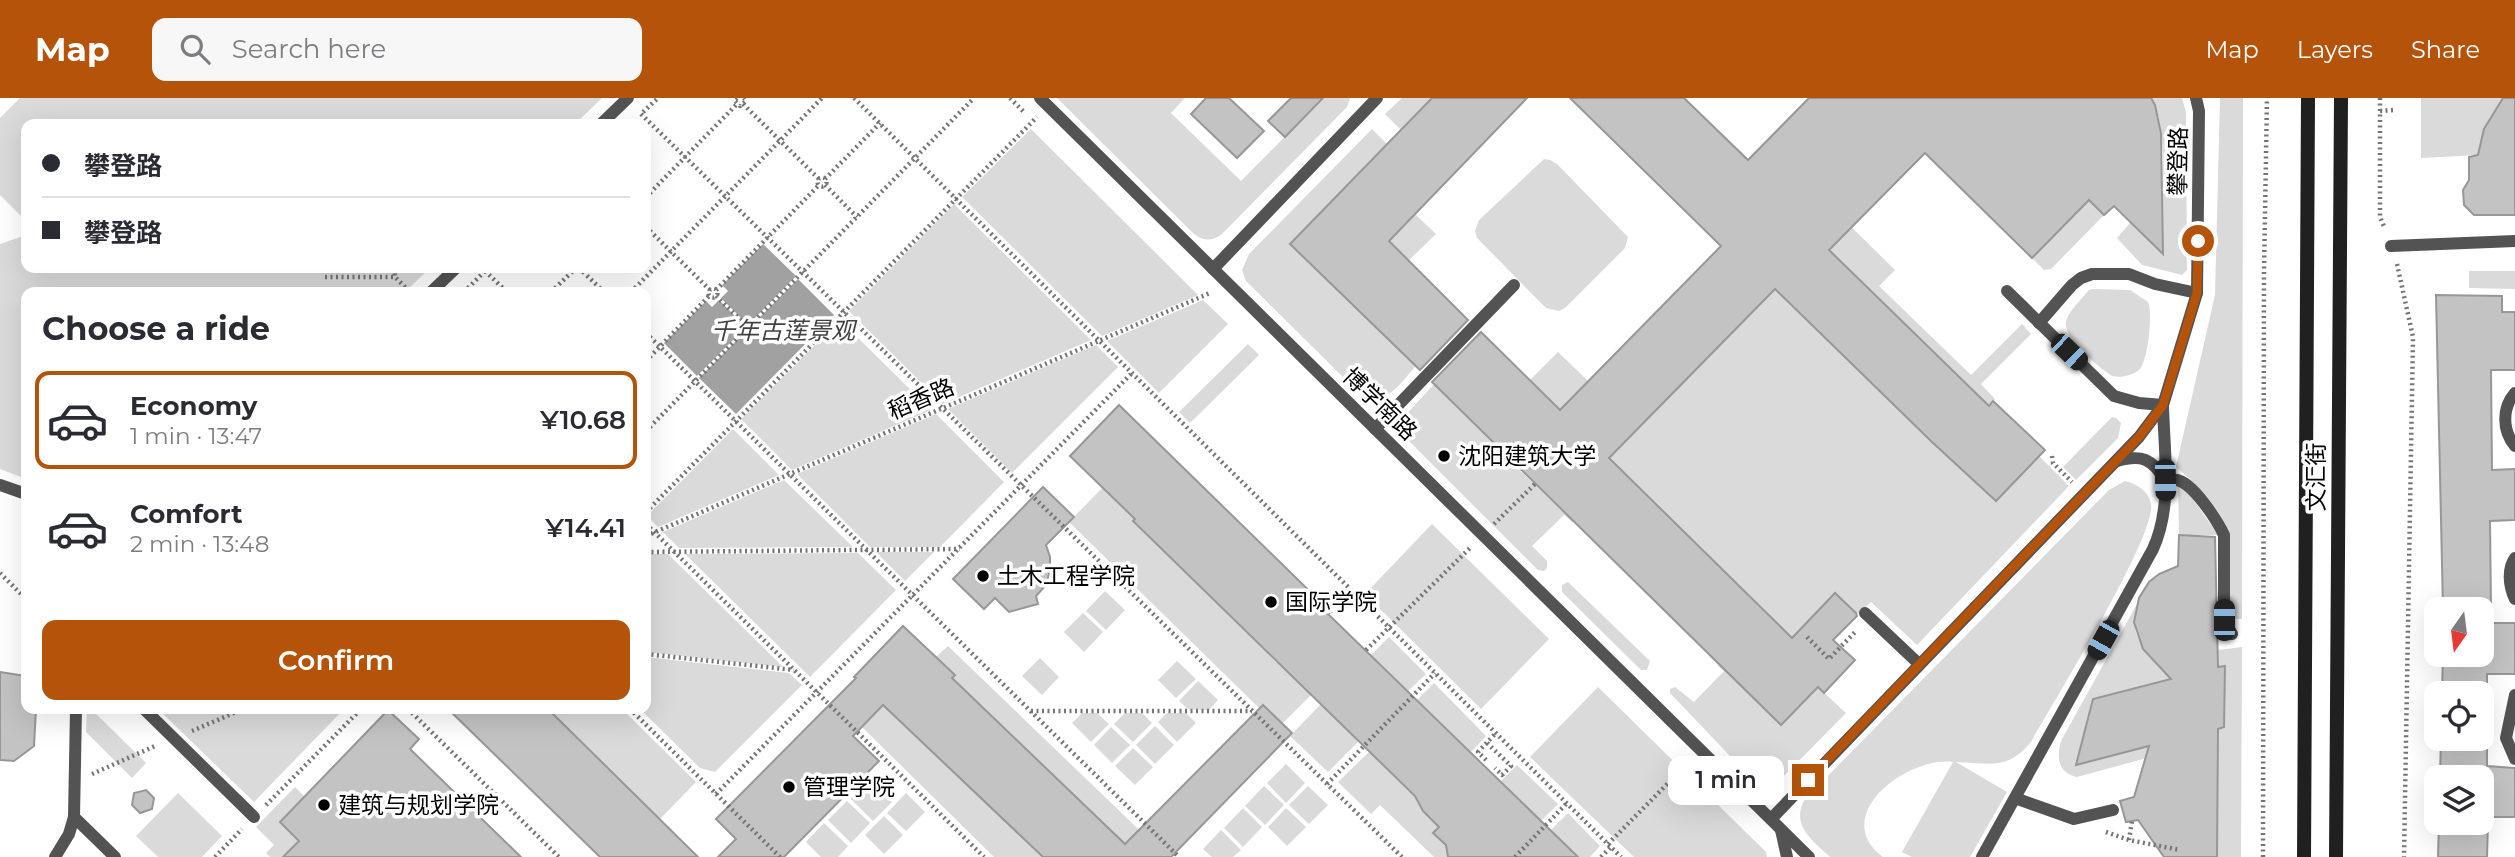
<!DOCTYPE html>
<html lang="en">
<head>
<meta charset="utf-8">
<style>
	:root { --surface:#fff; --page:#f7f7f7; --text:#2b2b33; --muted:#7c7c81; --line:#e1e1e2; --accent:#b45309 }
	body { margin:0; font-family:Montserrat,"Noto Sans SC",sans-serif; background:var(--page); color:var(--text); height:100vh; display:flex; flex-direction:column; font-size:26px; white-space:nowrap }
	* { box-sizing:border-box; margin:0 }
	p { font-size:23px; color:var(--muted) }
	.icon { flex:none; width:38px; height:38px; fill:none; stroke:currentColor; stroke-width:2; stroke-linecap:round; stroke-linejoin:round }
	.map { position:relative; flex:1; overflow:hidden }
	.sheet { position:absolute; left:21px; top:189px; width:630px; height:427px; display:flex; flex-direction:column; background:var(--surface); border-radius:14px; box-shadow:0 7px 28px #0002 }
	.sheet>* { flex:none }
	.guide { position:absolute; left:21px; top:21px; width:630px; height:154px; border-radius:14px; box-shadow:0 7px 28px #0002; display:grid; align-content:center; height:154px; padding:0 21px; background:var(--surface) }
	.needle { width:46px; rotate:194deg }
	.fabs { position:absolute; left:2424px; top:499px; display:grid; gap:14px }
	.fabs a { display:grid; place-items:center; width:70px; height:70px; border-radius:14px; background:var(--surface); box-shadow:0 7px 28px #0002; font-size:35px }
	.end { position:absolute; width:32px; height:32px; margin:-16px; border:9px solid #b45309; background:#fff; box-shadow:0 0 0 4px #fff }
	.from { border-radius:50% }
	.bubble { position:absolute; height:49px; border-radius:14px; background:var(--surface); box-shadow:0 7px 28px #0002; font-size:23px; font-weight:600; line-height:49px; text-align:center }
	.car { position:absolute; width:21px; height:42px; margin:-21px -10px; border-radius:9px; box-shadow:0 0 5px 2px #0007; background:linear-gradient(#222 24%,#8ab4d8 0 40%,#222 0 76%,#8ab4d8 0 86%,#222 0) }
	.guide b { display:flex; align-items:center; gap:24px; height:66px; font-size:26px }
	.guide b+b { border-top:2px solid var(--line) }
	.guide i { width:18px; height:18px; background:var(--text) }
	ul { padding:0; list-style:none }
	li { display:flex; align-items:center; gap:21px; height:98px; margin:0 14px 10px; padding:0 7px; border:4px solid transparent; border-radius:14px }
	li div { flex:1 }
	li b { display:block; font-size:26px }
	li em { font-style:normal; font-weight:600 }
	li.active { border-color:var(--accent) }
	li>.icon { width:63px; height:63px; stroke-width:1.5 }
	h2 { padding:0 21px; font-size:32px; line-height:84px }
	.action { display:flex; gap:14px; margin-top:auto; padding:14px 21px }
	.action a { flex:1; height:80px; border-radius:14px; background:var(--accent); color:#fff; font-size:28px; font-weight:600; line-height:80px; text-align:center }
	header { display:flex; align-items:center; gap:42px; box-sizing:border-box; height:98px; padding:0 35px; background:var(--accent); color:#fff }
	header strong { font-size:33px }
	nav { display:flex; gap:38px; margin-inline-start:auto; font-size:24px }
	.search { width:490px; height:63px; background:var(--page); display:flex; align-items:center; gap:18px; box-sizing:border-box; padding:0 24px; border-radius:14px; color:var(--muted); font-size:26px }
	.map>svg:first-child { display:block }
	.green { fill:#dadada }
	.water { fill:#a1a1a1 }
	.building { fill:#c3c3c3; stroke:#979797; stroke-width:2 }
	.lines { fill:none; stroke-linecap:round; stroke-linejoin:round }
	.path { stroke:#757575; stroke-width:4.5; stroke-dasharray:2 3.5; stroke-linecap:butt }
	.lane { stroke:#535353; stroke-width:12 }
	.secondary { stroke:#202020; stroke-width:14 }
	.route { stroke:#b45309; stroke-width:9 }
	.poi-dot { fill:#000; stroke:#fff; stroke-width:2.5 }
	.labels { text-anchor:middle; dominant-baseline:central; stroke-width:7; stroke-linejoin:round; paint-order:stroke }
	.street-label { font-size:23px; fill:#000; stroke:#fff }
	.poi-label { font-size:23px; fill:#000; stroke:#fff; text-anchor:start }
	.water-label { font-size:24px; font-style:italic; fill:#424242; stroke:#fff }
</style>
</head>
<body>
<header>
<strong>Map</strong>
<div class="search"><svg class="icon" aria-label="search" viewBox="0 0 24 24"><circle cx="10" cy="10" r="6"/><path d="M15 15l6 6"/></svg>Search here</div>
<nav><a>Map</a><a>Layers</a><a>Share</a></nav>
</header>
<div class="map">
<svg width="2515" height="759" viewBox="0 0 2515 759">
	<rect width="100%" height="100%" fill="#fff"/>
	<g class="green">
		<polygon points="20,0 602,0 575,26 26,26 26,123 0,97 0,20"/>
		<path d="M1057 0H1185L1171 15 1241 83 1323 0H1350L1347 9 1221 137C1210 144 1201 143 1192 134Z"/>
		<polygon points="1402,0 1432,0 1401,32 1385,16"/>
		<path d="M2151 0H2182L2186 14 2187 172 2182 177 2142 167 2117 140 2131 124 2162 123C2162 87 2169 31 2151 0Z"/>
		<path d="M2220 0H2243L2242 521H2230V437C2220 410 2198 387 2176 369L2215 197Z"/>
		<path d="M2421 0H2508C2489 14 2483 35 2478 57L2421 60Z"/>
		<polygon points="1031,31 1198,197 1102,238 962,99"/>
		<path d="M1372 31 1387 46 1360 115 1339 95 1290 146 1416 268C1401 284 1386 309 1363 299L1246 183 1242 172 1249 156Z"/>
		<polygon points="1544,61 1550,62 1557,66 1628,139 1625,150 1565,210 1559,213 1546,210 1477,140 1475,133 1479,122"/>
		<polygon points="1824,102 1895,172 1879,188 1971,277 2022,226 2031,236 1981,286 1995,301 1974,324 1978,297 1835,157 1818,173"/>
		<polygon points="2089,102 2104,117 2051,171 2044,172 2032,160"/>
		<polygon points="954,106 1091,242 943,306 849,213"/>
		<polygon points="1415,116 1436,136 1408,163 1371,164 1390,144 1370,124 1396,136"/>
		<polygon points="26,137 26,170 430,170 405,194 26,194 26,381 0,371 0,146"/>
		<polygon points="1756,172 1932,344 1995,403 2039,358 2069,388 1917,547 1871,504 1858,516 1835,495 1792,540 1623,374 1590,383 1610,361 1591,342 1616,353 1769,197"/>
		<polygon points="2469,173 2515,173 2515,191 2469,190"/>
		<path d="M2093 191 2130 192 2148 204C2153 215 2148 264 2139 272 2132 278 2120 280 2112 278 2099 269 2063 241 2066 224 2068 213 2082 201 2089 192Z"/>
		<polygon points="1203,202 1228,226 1159,295 1107,243"/>
		<polygon points="840,222 931,312 792,372 741,321"/>
		<polygon points="1248,246 1259,257 1190,325 1179,314"/>
		<polygon points="1096,247 1118,269 1012,375 948,311"/>
		<polygon points="1558,254 1588,283 1567,305 1587,325 1559,312 1530,282"/>
		<polygon points="1434,286 1501,352 1529,342 1510,363 1561,412 1593,403 1572,424 1564,417 1532,448 1547,463 1547,470 1544,473 1538,472 1404,338 1402,321"/>
		<polygon points="936,316 1004,384 940,449 870,449 797,376"/>
		<polygon points="2112,319 2116,320 2121,325 2118,340 2076,382 2063,369"/>
		<polygon points="733,331 779,377 658,429 647,418"/>
		<polygon points="784,382 853,449 679,450 663,434"/>
		<path d="M2125 383C2137 386 2149 393 2151 406 2156 439 2052 606 2031 644 2007 673 1989 665 1956 664L2007 694 1970 759H1912L1902 754 1953 664C1907 658 1828 718 1883 759H1830C1812 742 1790 727 1805 701L2109 392Z"/>
		<polygon points="1103,389 1153,402 1133,424 1277,565 1300,543 1311,554 1290,576 1311,597 1282,626 1263,607 1259,610 1069,424"/>
		<polygon points="2178,389 2188,394 2218,437 2179,437"/>
		<polygon points="1432,426 1549,541 1481,611 1365,496"/>
		<polygon points="876,454 934,454 905,483"/>
		<polygon points="858,455 896,492 810,579 685,456"/>
		<polygon points="646,456 668,456 783,569 646,554"/>
		<polygon points="1568,484 1650,563 1647,572 1641,572 1562,494 1562,487"/>
		<polygon points="1105,493 1125,512 1106,532 1086,513"/>
		<path d="M2137 506C2127 545 2151 559 2178 579L2093 601 2076 667 2197 636 2180 651 2077 679C2057 675 2056 657 2062 641Z"/>
		<polygon points="1083,515 1103,534 1084,554 1064,534"/>
		<polygon points="1389,539 1426,576 1408,593 1401,587 1383,606 1371,594 1390,575 1371,557"/>
		<path d="M1739 547 1749 558 1730 578 1781 627 1818 589 1846 615 1780 682C1769 687 1760 686 1750 679L1670 595V591L1675 589 1694 604 1724 573 1718 568Z"/>
		<polygon points="948,548 1158,750 1139,759 1124,745 1110,759 1112,734 965,592 947,609 935,598 936,559"/>
		<polygon points="2242,549 2241,759 2217,759 2218,552"/>
		<polygon points="646,559 789,575 802,587 715,674 700,670 640,611 646,611"/>
		<polygon points="1040,560 1059,579 1042,597 1022,578"/>
		<polygon points="1177,563 1196,581 1176,600 1158,582"/>
		<polygon points="1198,583 1218,602 1209,612 1188,611 1179,603"/>
		<polygon points="1434,585 1486,638 1471,654 1417,602"/>
		<polygon points="1598,589 1766,754 1767,759 1634,759 1530,659"/>
		<polygon points="1321,606 1359,643 1328,674 1290,638"/>
		<polygon points="883,607 1043,759 994,759 862,629"/>
		<polygon points="87,611 91,611 146,665 132,680 86,634"/>
		<polygon points="158,611 344,611 254,704"/>
		<polygon points="548,611 622,611 696,684 660,721"/>
		<polygon points="1082,615 1097,615 1109,626 1091,644 1072,625"/>
		<polygon points="1125,615 1142,615 1152,625 1133,644 1114,626"/>
		<polygon points="1167,615 1186,615 1196,625 1177,644 1158,624"/>
		<polygon points="1155,628 1174,647 1155,666 1136,647"/>
		<polygon points="1111,629 1130,647 1112,665 1094,647"/>
		<polygon points="1133,650 1153,669 1135,687 1115,668"/>
		<polygon points="1370,653 1415,698 1423,713 1443,725 1433,735 1446,747 1448,759 1434,759 1380,707 1371,716 1338,684"/>
		<polygon points="1286,666 1305,685 1286,705 1267,685"/>
		<polygon points="1517,667 1558,706 1541,723 1501,683"/>
		<polygon points="868,681 892,704 873,723 850,700"/>
		<polygon points="1264,688 1284,707 1265,727 1245,708"/>
		<polygon points="1308,688 1328,707 1309,726 1289,707"/>
		<polygon points="295,689 305,699 280,724 299,743 283,759 270,759 266,755 274,747 256,729"/>
		<polygon points="178,695 222,738 202,759 158,759 136,738"/>
		<polygon points="906,695 925,714 906,733 887,715"/>
		<polygon points="847,703 870,725 851,745 828,722"/>
		<polygon points="1243,710 1262,729 1243,749 1224,730"/>
		<polygon points="1286,710 1306,729 1287,748 1268,729"/>
		<polygon points="1568,715 1600,748 1590,759 1578,759 1559,742 1530,753"/>
		<polygon points="884,718 903,737 884,756 865,737"/>
		<polygon points="824,725 848,748 838,759 821,759 806,744"/>
		<polygon points="1221,732 1241,752 1233,759 1212,759 1203,751"/>
	</g>
	<g class="water">
		<polygon points="763,146 796,178 748,227 721,200 728,193 722,187"/>
		<polygon points="798,181 834,217 736,316 699,280"/>
		<polygon points="719,202 746,229 697,278 664,245 706,203 712,209"/>
	</g>
	<g class="building">
		<polygon points="1206,0 1229,0 1264,33 1237,60 1191,16"/>
		<polygon points="1291,0 1323,0 1285,39 1268,23"/>
		<polygon points="1432,0 1527,0 1389,143 1468,222 1420,272 1290,146"/>
		<polygon points="1570,0 1684,0 1748,62 1809,0 2151,0 2155,7 2161,35 2163,156 2114,108 2104,117 2089,102 2032,160 1925,55 1829,152 1989,308 1993,303 2045,352 1996,403 1932,344 1775,191 1609,360 1792,540 1835,495 1856,515 1857,518 1833,542 1855,562 1824,595 1818,589 1781,627 1432,284 1481,234 1560,312 1721,148"/>
		<polygon points="2503,0 2515,0 2515,117 2474,117 2464,107 2463,92 2469,82 2469,59 2478,57 2484,31"/>
		<polygon points="2436,197 2502,198 2502,214 2515,214 2515,272 2491,272 2492,372 2515,371 2515,422 2490,423 2491,511 2443,511"/>
		<polygon points="1119,307 1331,514 1328,516 1578,759 1448,759 1446,747 1433,735 1439,729 1423,713 1415,698 1133,423 1135,421 1070,358"/>
		<polygon points="1043,389 1074,419 1046,447 1050,459 1050,472 1046,487 1036,498 1038,506 1009,514 995,500 984,511 953,481"/>
		<polygon points="2179,437 2215,439 2218,569 2225,568 2224,629 2218,631 2217,759 2164,759 2138,722 2126,724 2120,703 2134,699 2149,648 2076,667 2093,601 2171,581 2143,551 2134,524 2139,500 2149,484 2159,476 2178,468"/>
		<polygon points="2482,525 2515,525 2515,576 2487,576 2487,595 2442,595 2443,556 2482,556"/>
		<polygon points="903,528 955,577 952,580 1125,746 1263,607 1292,635 1171,759 1043,759 883,607 853,638 879,663 784,759 718,759 736,741 716,721 856,580 854,579"/>
		<polygon points="0,574 26,578 26,611 36,611 34,648 14,663 0,662"/>
		<polygon points="448,611 548,611 698,759 600,759"/>
		<polygon points="388,612 419,641 410,651 521,759 283,759 299,743 280,724"/>
		<polygon points="2441,640 2487,640 2487,668 2515,670 2515,719 2482,719 2482,679 2440,679"/>
		<polygon points="146,692 154,700 152,711 140,715 132,707 134,695"/>
		<polygon points="2439,724 2488,724 2487,759 2438,759"/>
	</g>
	<g class="lines">
		<g class="path">
			<polyline points="737,0 734,2 740,8 746,3 744,0"/>
			<polyline points="854,0 1621,759"/>
			<polyline points="1010,0 1024,14"/>
			<polyline points="2380,0 2380,119 2385,131"/>
			<polyline points="743,6 819,81"/>
			<polyline points="2380,13 2394,12"/>
			<polyline points="643,14 658,0"/>
			<polyline points="641,16 1402,759"/>
			<circle cx="822" cy="84" r="4.5"/>
			<polyline points="825,81 880,25"/>
			<polyline points="825,87 857,119"/>
			<polyline points="646,99 737,6"/>
			<polyline points="646,129 710,192"/>
			<polyline points="2397,166 2413,239 2404,759"/>
			<polyline points="394,170 395,179"/>
			<polyline points="579,170 604,194"/>
			<polyline points="485,173 507,194"/>
			<polyline points="325,179 395,179 410,194"/>
			<circle cx="713" cy="195" r="4.5"/>
			<polyline points="716,192 819,87"/>
			<polyline points="464,194 488,170"/>
			<polyline points="551,194 576,170"/>
			<polyline points="631,194 822,0"/>
			<polyline points="716,198 748,229"/>
			<polyline points="646,235 1179,759"/>
			<polyline points="646,263 710,197"/>
			<polyline points="646,333 974,0"/>
			<polyline points="2052,358 2053,365 2072,384"/>
			<polyline points="646,414 1037,19"/>
			<polyline points="646,426 984,759"/>
			<polyline points="1494,426 1535,386"/>
			<polyline points="646,438 1210,195"/>
			<polyline points="646,454 960,451"/>
			<polyline points="0,475 26,501"/>
			<polyline points="1807,539 1829,561 1857,532"/>
			<polyline points="1366,552 1470,450"/>
			<polyline points="646,556 794,572"/>
			<polyline points="408,611 559,759"/>
			<polyline points="630,611 780,759"/>
			<polyline points="1031,613 1252,613"/>
			<polyline points="192,633 243,611"/>
			<polyline points="1487,645 1511,668 1502,677 1495,670"/>
			<polyline points="1486,662 1478,654 1496,635"/>
			<polyline points="92,676 155,648"/>
			<polyline points="1327,686 1435,575"/>
			<polyline points="716,696 1132,275"/>
			<polyline points="266,707 361,611"/>
			<polyline points="2106,734 2129,742 2180,752"/>
			<polyline points="2129,742 2132,723"/>
			<polyline points="1608,746 1688,665"/>
			<polyline points="215,759 242,731"/>
			<polyline points="1515,759 1567,705"/>
			<polyline points="1601,759 1611,749"/>
			<polyline points="2263,759 2264,175 2267,0"/>
		</g>
		<g class="lane">
			<polyline points="1040,0 1809,759"/>
			<polyline points="601,26 628,0"/>
			<polyline points="2391,148 2515,143"/>
			<polyline points="1213,171 1377,0"/>
			<polyline points="431,194 456,170"/>
			<polyline points="2039,225 2072,187 2081,180 2092,176 2129,176 2155,186 2197,195"/>
			<path d="M2515 295C2502 310 2502 332 2515 348"/>
			<polyline points="1375,331 1514,187"/>
			<path d="M2117 363C2142 356 2152 361 2165 382 2169 382 2173 381 2177 382 2193 385 2217 422 2224 437V522L2232 536"/>
			<polyline points="0,387 26,396"/>
			<path d="M2515 460C2507 471 2509 489 2515 501"/>
			<polyline points="1865,515 1919,566"/>
			<polyline points="2515,597 2506,640 2515,661"/>
			<polyline points="144,611 254,719"/>
			<polyline points="2015,700 2074,721 2113,712"/>
			<polyline points="74,719 115,759"/>
			<polyline points="1771,721 2139,339 2163,307 2197,195 2199,13 2196,0"/>
			<polyline points="1781,732 1787,759"/>
			<polyline points="55,759 69,736 74,719 76,611"/>
			<path d="M1982 759 2153 451C2173 407 2164 355 2163 307L2139 305 2114 298 2007 193"/>
		</g>
		<g class="secondary">
			<polyline points="2304,759 2308,0"/>
			<polyline points="2336,759 2341,0"/>
		</g>
	</g>
	<g class="lines">
		<polyline class="route" points="1808,682 2139,339 2163,307 2197,195 2198,143"/>
	</g>
	<g class="poi-dot">
		<circle cx="1444" cy="358" r="7"/>
		<circle cx="983" cy="478" r="7"/>
		<circle cx="1271" cy="504" r="7"/>
		<circle cx="789" cy="689" r="7"/>
		<circle cx="324" cy="707" r="7"/>
	</g>
	<g class="labels">
		<g class="street-label">
			<text transform="translate(2178 63) rotate(-89)">攀登路</text>
			<text transform="translate(921 301) rotate(-23)">稻香路</text>
			<text transform="translate(1380 306) rotate(44)">博学南路</text>
			<text transform="translate(2316 379) rotate(-90)">文汇街</text>
		</g>
		<g class="poi-label">
			<text x="1458" y="358">沈阳建筑大学</text>
			<text x="997" y="478">土木工程学院</text>
			<text x="1285" y="504">国际学院</text>
			<text x="803" y="689">管理学院</text>
			<text x="338" y="707">建筑与规划学院</text>
		</g>
		<g class="water-label">
			<text x="783" y="232">千年古莲景观</text>
		</g>
	</g>
</svg>
<div class="fabs">
<a><svg class="needle" viewBox="-14 -14 28 28"><path d="M0-13l5 13h-10z" fill="#e53935"/><path d="M0 13l5-13h-10z" fill="#7c7c81"/></svg></a>
<a><svg class="icon" aria-label="locate" viewBox="0 0 24 24"><circle cx="12" cy="12" r="6"/><path d="M12 2v4M12 18v4M2 12h4M18 12h4"/></svg></a>
<a><svg class="icon" aria-label="layers" viewBox="0 0 24 24"><path d="M12 4l9 5-9 5-9-5zM3 14l9 5 9-5"/></svg></a>
</div>
<i class="end from" style="left:2198px;top:143px"></i>
<i class="end" style="left:1808px;top:682px"></i>
<div class="bubble" style="left:1668px;top:658px;width:116px">1 min</div>
<i class="car" style="left:2069px;top:254px;rotate:134deg"></i>
<i class="car" style="left:2165px;top:382px;rotate:179deg"></i>
<i class="car" style="left:2224px;top:522px;rotate:0deg"></i>
<i class="car" style="left:2103px;top:542px;rotate:209deg"></i>
<div class="guide">
<b><i class="from"></i>攀登路</b>
<b><i></i>攀登路</b>
</div>
<section class="sheet">
<h2>Choose a ride</h2>
<ul>
<li class="active"><svg class="icon" aria-label="car" viewBox="0 0 24 24"><path d="M5 17H2v-5l4-1 3-4h7l3 4 3 1v5h-3M9 17h6M6 11h13"/><circle cx="7" cy="17" r="2"/><circle cx="17" cy="17" r="2"/></svg><div><b>Economy</b><p>1 min · 13:47</p></div><em>¥10.68</em></li>
<li><svg class="icon" aria-label="car" viewBox="0 0 24 24"><path d="M5 17H2v-5l4-1 3-4h7l3 4 3 1v5h-3M9 17h6M6 11h13"/><circle cx="7" cy="17" r="2"/><circle cx="17" cy="17" r="2"/></svg><div><b>Comfort</b><p>2 min · 13:48</p></div><em>¥14.41</em></li>
</ul>
<div class="action"><a>Confirm</a></div>
</section>
</div>
</body>
</html>
